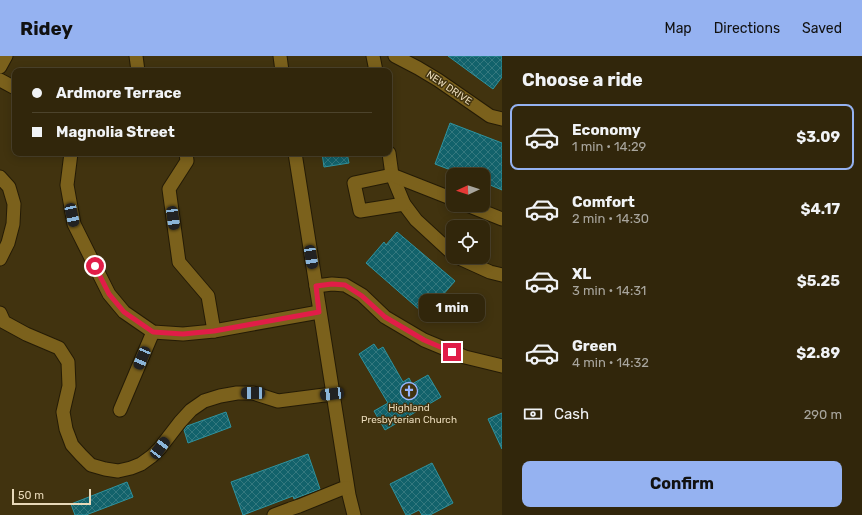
<!DOCTYPE html>
<html lang="en">
<head>
<meta charset="utf-8">
<style>
	:root { --surface:#31260b; --page:#392e14; --text:#f1f3f6; --muted:#a8a59d; --line:#4c432c; --accent:#95b2f1 }
	body { margin:0; font-family:Rubik,sans-serif; background:var(--page); color:var(--text); height:100vh; display:flex; flex-direction:column; font-size:15px; white-space:nowrap }
	* { box-sizing:border-box; margin:0 }
	p { font-size:13px; color:var(--muted) }
	.icon { flex:none; width:22px; height:22px; fill:none; stroke:currentColor; stroke-width:2; stroke-linecap:round; stroke-linejoin:round }
	.map { position:relative; flex:1; overflow:hidden }
	.details { display:flex; flex-direction:column; background:var(--surface); width:360px }
	.details>* { flex:none }
	.banner { position:absolute; left:12px; top:12px; width:380px; height:88px; border-radius:8px; box-shadow:0 2px 10px #0003,0 0 0 1px var(--line); display:grid; align-content:center; height:88px; padding:0 20px; background:var(--surface) }
	.needle { width:26px; rotate:267deg }
	.controls { position:absolute; left:446px; top:112px; display:grid; gap:8px }
	.controls a { display:grid; place-items:center; width:44px; height:44px; border-radius:8px; background:var(--surface); box-shadow:0 2px 10px #0003,0 0 0 1px var(--line); font-size:20px }
	.scale { position:absolute; left:12px; bottom:10px; width:79px; box-sizing:border-box; padding-left:4px; border:2px solid #e8d9b9; border-top:0; font-size:11px; line-height:14px; white-space:nowrap; color:#e8d9b9; -webkit-text-stroke:3px #41330f; paint-order:stroke }
	.end { position:absolute; width:18px; height:18px; margin:-9px; border:5px solid #e11d48; background:#fff; box-shadow:0 0 0 2px #fff }
	.from { border-radius:50% }
	.bubble { position:absolute; height:28px; border-radius:8px; background:var(--surface); box-shadow:0 2px 10px #0003,0 0 0 1px var(--line); font-size:13px; font-weight:700; line-height:28px; text-align:center }
	.car { position:absolute; width:12px; height:24px; margin:-12px -6px; border-radius:5px; box-shadow:0 0 3px 1px #0007; background:linear-gradient(#222 24%,#8ab4d8 0 40%,#222 0 76%,#8ab4d8 0 86%,#222 0) }
	.banner b { display:flex; align-items:center; gap:14px; height:38px; font-size:15px }
	.banner b+b { border-top:1px solid var(--line) }
	.banner i { width:10px; height:10px; background:var(--text) }
	ul { padding:0; list-style:none }
	li { display:flex; align-items:center; gap:12px; height:66px; margin:0 8px 6px; padding:0 12px; border:2px solid transparent; border-radius:8px }
	li div { flex:1 }
	li b { display:block; font-size:15px }
	li em { font-style:normal; font-weight:700 }
	li.current { border-color:var(--accent) }
	li>.icon { width:36px; height:36px; stroke-width:1.5 }
	h2 { padding:0 20px; font-size:18px; line-height:48px }
	.pay { display:flex; align-items:center; gap:10px; height:44px; padding:0 20px; font-size:15px }
	.pay p { margin-inline-start:auto }
	.action { display:flex; gap:8px; margin-top:auto; padding:8px 20px }
	.action a { flex:1; height:46px; border-radius:8px; background:var(--accent); color:#111; font-size:16px; font-weight:700; line-height:46px; text-align:center }
	header { display:flex; align-items:center; gap:24px; box-sizing:border-box; height:56px; padding:0 20px; background:var(--accent); color:#111 }
	header strong { font-size:19px }
	nav { display:flex; gap:22px; margin-inline-start:auto; font-size:14px }
	main { display:flex; flex:1; min-height:0 }
	.map>svg:first-child { display:block }
	.building { fill:url(#building-cross-hatch); stroke:#2f939f }
	.lines { fill:none; stroke-linecap:round; stroke-linejoin:round }
	.minor-casing { stroke:#241b06; stroke-width:15 }
	.minor { stroke:#7b611c; stroke-width:13 }
	.route { stroke:#e11d48; stroke-width:5 }
	.labels { text-anchor:middle; dominant-baseline:central; stroke-width:3; stroke-linejoin:round; paint-order:stroke }
	.street-label { font-size:10px; fill:#e8d9b9; stroke:#41330f }
	.poi-label { font-size:10px; fill:#e8d9b9; stroke:#41330f }
</style>
</head>
<body>
<header>
<strong>Ridey</strong>
<nav><a>Map</a><a>Directions</a><a>Saved</a></nav>
</header>
<main>
<div class="map">
<svg width="502" height="459" viewBox="0 0 502 459">
	<defs>
		<pattern id="building-cross-hatch" width="8" height="8" patternUnits="userSpaceOnUse"><rect width="8" height="8" fill="#12626b"/><path d="M0 0l8 8M0 8l8-8" fill="none" stroke="#34787e"/></pattern>
	</defs>
	<rect width="100%" height="100%" fill="#41330f"/>
	<g class="building">
		<polygon points="448,0 502,0 502,21 493,33"/>
		<polygon points="450,67 502,87 502,134 483,126 483,119 464,119 435,108"/>
		<polygon points="322,97 347,97 349,107 324,111"/>
		<polygon points="397,176 455,225 441,241 444,245 429,262 366,207 384,186 386,189"/>
		<polygon points="374,288 378,294 383,291 403,326 409,322 412,328 428,319 441,341 385,374 374,355 388,347 359,298"/>
		<polygon points="226,356 231,371 188,387 184,374 187,370"/>
		<polygon points="502,357 502,393 488,363"/>
		<polygon points="308,398 320,433 296,442 294,443 293,440 243,459 231,426"/>
		<polygon points="432,407 453,447 430,459 422,459 419,454 409,459 406,459 390,428"/>
		<polygon points="127,426 133,441 86,459 75,459 71,448"/>
	</g>
	<g class="lines">
		<g class="minor-casing">
			<g id="minor">
				<polyline points="136,0 138,15"/>
				<polyline points="280,0 282,15"/>
				<polyline points="373,0 376,15"/>
				<polyline points="395,0 418,12 438,24 490,60 502,63"/>
				<polyline points="0,11 6,0"/>
				<polyline points="0,24 15,32"/>
				<polyline points="71,97 67,129 74,168 109,238 124,256 153,276 183,278 214,275 319,256"/>
				<polyline points="186,97 187,105 169,133 179,206 208,240 214,275"/>
				<polyline points="295,97 349,439 354,459"/>
				<polyline points="389,97 392,119 404,148 416,164 453,198"/>
				<polyline points="0,121 9,131 14,148 13,168 8,187 0,203"/>
				<polyline points="404,148 360,155 354,127 392,119 453,143"/>
				<polyline points="467,149 502,163"/>
				<polyline points="457,201 490,216 502,219"/>
				<polyline points="316,230 332,228 345,229 362,239 385,261 424,284 465,301 502,310"/>
				<polyline points="0,257 4,266 26,278 59,292 68,306 69,330 63,356 66,373 72,389 81,399 91,409 105,413 118,415 131,412 141,408 152,400 160,392 180,366 191,354 204,345 220,340 237,337 253,337 278,345 332,338"/>
				<polyline points="120,354 153,276"/>
				<polyline points="274,459 290,453 299,450 341,433 347,432"/>
			</g>
		</g>
		<use href="#minor" class="minor"/>
	</g>
	<g class="lines">
		<polyline class="route" points="95,210 109,238 124,256 153,276 183,278 214,275 319,256 316,230 332,228 345,229 362,240 385,261 424,284 452,296"/>
	</g>
	<defs>
		<g id="church-ring" transform="scale(0.9)"><circle r="9.5" fill="#41330f" stroke="#98b5fd" stroke-width="1.5"/><path d="M-1.2-6h2.4v3.5h3.3v2.4h-3.3V6h-2.4V-.1h-3.3v-2.4h3.3Z" fill="#98b5fd"/></g>
	</defs>
	<g fill-rule="evenodd">
		<use href="#church-ring" x="409" y="335"/>
	</g>
	<g class="labels">
		<g class="street-label">
			<text transform="translate(449 32) rotate(34)">NEW DRIVE</text>
		</g>
		<g class="poi-label">
			<text x="409" y="352">Highland<tspan x="409" dy="12">Presbyterian Church</tspan></text>
		</g>
	</g>
</svg>
<div class="controls">
<a><svg class="needle" viewBox="-14 -14 28 28"><path d="M0-13l5 13h-10z" fill="#e53935"/><path d="M0 13l5-13h-10z" fill="#a8a59d"/></svg></a>
<a><svg class="icon" aria-label="locate" viewBox="0 0 24 24"><circle cx="12" cy="12" r="6"/><path d="M12 2v4M12 18v4M2 12h4M18 12h4"/></svg></a>
</div>
<div class="scale">50 m</div>
<i class="end from" style="left:95px;top:210px"></i>
<i class="end" style="left:452px;top:296px"></i>
<div class="bubble" style="left:419px;top:238px;width:66px">1 min</div>
<i class="car" style="left:72px;top:159px;rotate:168deg"></i>
<i class="car" style="left:173px;top:162px;rotate:172deg"></i>
<i class="car" style="left:311px;top:201px;rotate:171deg"></i>
<i class="car" style="left:142px;top:302px;rotate:203deg"></i>
<i class="car" style="left:253px;top:337px;rotate:271deg"></i>
<i class="car" style="left:332px;top:338px;rotate:263deg"></i>
<i class="car" style="left:160px;top:392px;rotate:37deg"></i>
<div class="banner">
<b><i class="from"></i>Ardmore Terrace</b>
<b><i></i>Magnolia Street</b>
</div>
</div>
<section class="details">
<h2>Choose a ride</h2>
<ul>
<li class="current"><svg class="icon" aria-label="car" viewBox="0 0 24 24"><path d="M5 17H2v-5l4-1 3-4h7l3 4 3 1v5h-3M9 17h6M6 11h13"/><circle cx="7" cy="17" r="2"/><circle cx="17" cy="17" r="2"/></svg><div><b>Economy</b><p>1 min · 14:29</p></div><em>$3.09</em></li>
<li><svg class="icon" aria-label="car" viewBox="0 0 24 24"><path d="M5 17H2v-5l4-1 3-4h7l3 4 3 1v5h-3M9 17h6M6 11h13"/><circle cx="7" cy="17" r="2"/><circle cx="17" cy="17" r="2"/></svg><div><b>Comfort</b><p>2 min · 14:30</p></div><em>$4.17</em></li>
<li><svg class="icon" aria-label="car" viewBox="0 0 24 24"><path d="M5 17H2v-5l4-1 3-4h7l3 4 3 1v5h-3M9 17h6M6 11h13"/><circle cx="7" cy="17" r="2"/><circle cx="17" cy="17" r="2"/></svg><div><b>XL</b><p>3 min · 14:31</p></div><em>$5.25</em></li>
<li><svg class="icon" aria-label="car" viewBox="0 0 24 24"><path d="M5 17H2v-5l4-1 3-4h7l3 4 3 1v5h-3M9 17h6M6 11h13"/><circle cx="7" cy="17" r="2"/><circle cx="17" cy="17" r="2"/></svg><div><b>Green</b><p>4 min · 14:32</p></div><em>$2.89</em></li>
</ul>
<div class="pay"><svg class="icon" aria-label="cash" viewBox="0 0 24 24"><path d="M3 7h18v10H3z"/><circle cx="12" cy="12" r="2"/></svg>Cash<p>290 m</p></div>
<div class="action"><a>Confirm</a></div>
</section>
</main>
</body>
</html>
